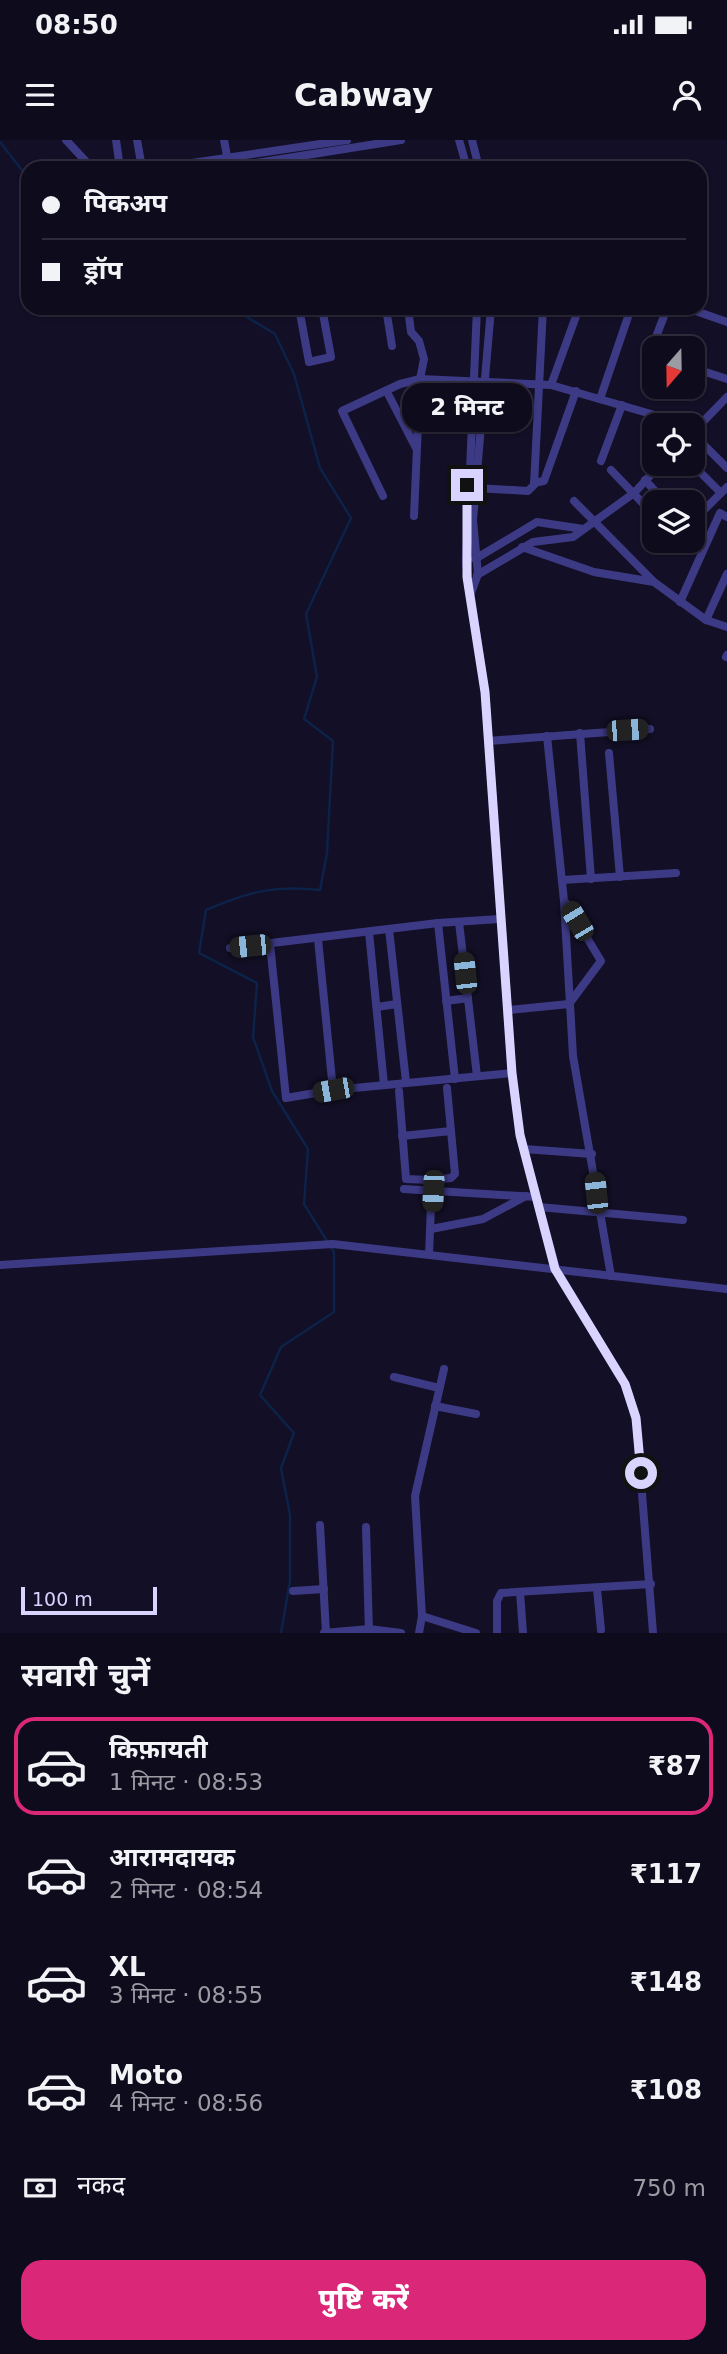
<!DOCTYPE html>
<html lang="hi">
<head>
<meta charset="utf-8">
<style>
	:root { --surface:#0e0b1c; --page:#171425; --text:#f1f3f6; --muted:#9b9ba3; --line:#2e2b3b; --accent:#db2777 }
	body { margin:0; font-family:"DejaVu Sans","Noto Sans Devanagari",sans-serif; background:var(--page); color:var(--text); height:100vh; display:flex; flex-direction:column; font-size:26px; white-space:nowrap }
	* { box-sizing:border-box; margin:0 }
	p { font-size:23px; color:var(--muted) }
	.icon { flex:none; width:38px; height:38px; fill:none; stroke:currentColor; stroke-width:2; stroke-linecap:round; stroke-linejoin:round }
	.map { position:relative; height:1493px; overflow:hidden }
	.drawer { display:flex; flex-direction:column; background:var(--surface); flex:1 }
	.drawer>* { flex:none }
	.guide { position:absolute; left:21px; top:21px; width:686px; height:154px; border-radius:21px; box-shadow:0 2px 5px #0004,0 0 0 2px var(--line); display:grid; align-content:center; height:154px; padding:0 21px; background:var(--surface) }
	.needle { width:46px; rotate:200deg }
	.controls { position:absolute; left:642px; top:196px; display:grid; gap:14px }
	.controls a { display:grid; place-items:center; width:63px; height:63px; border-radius:14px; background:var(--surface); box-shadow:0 2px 5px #0004,0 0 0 2px var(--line); font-size:35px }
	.scale { position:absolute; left:21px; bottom:18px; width:136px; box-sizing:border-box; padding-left:7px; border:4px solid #d9d4ff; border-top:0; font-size:19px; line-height:24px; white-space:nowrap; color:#d9d4ff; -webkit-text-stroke:5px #130f26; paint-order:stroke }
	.end { position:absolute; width:32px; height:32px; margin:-16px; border:9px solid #d9d4ff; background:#111; box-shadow:0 0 0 4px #111 }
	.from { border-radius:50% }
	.bubble { position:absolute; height:49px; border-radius:21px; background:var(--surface); box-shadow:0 2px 5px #0004,0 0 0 2px var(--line); font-size:23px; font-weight:800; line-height:49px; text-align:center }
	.car { position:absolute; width:21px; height:42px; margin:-21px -10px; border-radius:9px; box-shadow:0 0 5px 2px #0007; background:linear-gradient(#222 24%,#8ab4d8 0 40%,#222 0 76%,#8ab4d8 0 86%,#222 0) }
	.guide b { display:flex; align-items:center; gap:24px; height:66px; font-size:26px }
	.guide b+b { border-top:2px solid var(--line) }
	.guide i { width:18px; height:18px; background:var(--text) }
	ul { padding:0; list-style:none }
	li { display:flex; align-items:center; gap:21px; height:98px; margin:0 14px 10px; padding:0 7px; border:4px solid transparent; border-radius:21px }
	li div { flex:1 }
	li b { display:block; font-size:26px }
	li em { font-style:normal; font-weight:800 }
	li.selected { border-color:var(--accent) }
	li>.icon { width:63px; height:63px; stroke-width:1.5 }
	h2 { padding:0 21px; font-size:32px; line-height:84px }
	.pay { display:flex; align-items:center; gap:18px; height:77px; padding:0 21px; font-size:26px }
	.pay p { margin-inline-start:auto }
	.cta { display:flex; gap:14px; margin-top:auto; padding:14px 21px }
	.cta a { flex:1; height:80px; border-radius:21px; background:var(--accent); color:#fff; font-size:28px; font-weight:800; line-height:80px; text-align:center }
	.status { display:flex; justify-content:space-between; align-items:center; height:49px; padding:0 35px; background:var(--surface); direction:ltr }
	.status svg { height:19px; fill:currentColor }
	header { display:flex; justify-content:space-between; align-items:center; height:91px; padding:0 21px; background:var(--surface); font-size:32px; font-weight:800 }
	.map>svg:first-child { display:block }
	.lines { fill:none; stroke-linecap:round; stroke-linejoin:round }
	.stream { stroke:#0c2248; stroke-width:2.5 }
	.street { stroke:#3d3a85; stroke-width:8 }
	.route { stroke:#d9d4ff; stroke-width:9 }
</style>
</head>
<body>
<div class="status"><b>08:50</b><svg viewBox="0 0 49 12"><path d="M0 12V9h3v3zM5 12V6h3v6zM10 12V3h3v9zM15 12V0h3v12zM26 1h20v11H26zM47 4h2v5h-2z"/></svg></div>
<header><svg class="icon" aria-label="menu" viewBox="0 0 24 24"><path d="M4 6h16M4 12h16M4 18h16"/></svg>Cabway<svg class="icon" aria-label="person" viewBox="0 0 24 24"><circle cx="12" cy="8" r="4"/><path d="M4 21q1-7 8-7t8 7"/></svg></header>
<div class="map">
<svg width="727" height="1493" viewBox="0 0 727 1493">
	<rect width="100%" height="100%" fill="#130f26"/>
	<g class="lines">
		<g class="stream">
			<polyline points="0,2 28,38"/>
			<path d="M232 168 275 194 294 234 320 328 351 378 306 474 317 537 304 579 333 601 327 713 320 750C274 745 248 752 206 770L199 813 257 843 253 897 272 951 308 1009 304 1064 327 1101"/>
			<polyline points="281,1493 290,1441 290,1375 281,1328 294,1293 260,1255 281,1207 334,1172 334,1112 330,1106"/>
		</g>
		<g class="street">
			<polyline points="66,0 92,28"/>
			<polyline points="116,0 120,28"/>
			<polyline points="137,0 142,28"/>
			<polyline points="224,0 228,21"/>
			<polyline points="459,0 467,28"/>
			<polyline points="472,0 479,28"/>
			<polyline points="158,28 347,0"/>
			<polyline points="225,28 401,0"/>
			<polyline points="299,168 309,222 331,217 322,168"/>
			<polyline points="386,168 392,206"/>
			<polyline points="408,168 411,192 419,201 424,219 420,239 414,376"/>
			<polyline points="477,168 466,423 485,552 512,933 520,995 556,1129 625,1244 636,1277 653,1493"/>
			<polyline points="687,168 727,182"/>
			<polyline points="654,214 653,205 667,168"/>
			<polyline points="693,228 727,239"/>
			<polyline points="551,245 579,168"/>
			<polyline points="387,252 416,308"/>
			<polyline points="600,259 631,168"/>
			<polyline points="693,292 727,257"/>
			<polyline points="693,294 727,328"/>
			<polyline points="601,321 622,265"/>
			<polyline points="692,324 721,353 727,347"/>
			<polyline points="611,330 654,375"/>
			<polyline points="645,340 665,362"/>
			<polyline points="534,343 544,341 576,251"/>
			<polyline points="476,348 528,351 534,345 543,168"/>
			<polyline points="383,356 342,271 400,244 420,239 551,245 689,285"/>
			<polyline points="574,361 653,441"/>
			<polyline points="693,381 721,353"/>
			<polyline points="522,407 594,432 654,442 706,480 727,487"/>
			<polyline points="475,419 537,382 583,389"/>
			<polyline points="477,435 533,402 573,397 634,353 661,324"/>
			<polyline points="471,453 478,434 473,380 491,168"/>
			<polyline points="680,462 720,373 727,377"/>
			<polyline points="706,480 727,434"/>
			<polyline points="726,517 727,515"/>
			<polyline points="580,593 591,739"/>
			<polyline points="547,596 564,761 573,916 611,1136"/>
			<polyline points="488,601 650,589"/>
			<polyline points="609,613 620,737"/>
			<polyline points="562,740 676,733"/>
			<polyline points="459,782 477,936"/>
			<polyline points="438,783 455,939"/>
			<polyline points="389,789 406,942"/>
			<polyline points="369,792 384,945"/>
			<polyline points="318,799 333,950"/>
			<polyline points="270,804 286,958 333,950 512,933"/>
			<polyline points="230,808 438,783 500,779"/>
			<polyline points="446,861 468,858"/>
			<polyline points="377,867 397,864"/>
			<polyline points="509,870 569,864 601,821 566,763"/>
			<polyline points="399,951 406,1039 432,1040 429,1115"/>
			<polyline points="402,996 451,991"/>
			<polyline points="524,1009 592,1014"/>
			<polyline points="432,1040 451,1038 455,1034 447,948"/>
			<polyline points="404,1049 536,1057"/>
			<polyline points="539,1067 683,1080"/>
			<polyline points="431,1089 483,1079 526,1056"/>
			<polyline points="0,1125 333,1104 727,1149"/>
			<polyline points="394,1237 439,1248"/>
			<polyline points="435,1266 476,1274"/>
			<polyline points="320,1385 326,1493"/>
			<polyline points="366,1387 369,1493"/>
			<polyline points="597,1449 601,1490"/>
			<polyline points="293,1451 324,1449"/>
			<polyline points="520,1452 523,1493"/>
			<polyline points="422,1476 476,1493"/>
			<polyline points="324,1493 369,1489 401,1493"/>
			<polyline points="419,1493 422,1476 415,1356 444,1229"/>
			<polyline points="497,1493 497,1461 501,1453 651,1444"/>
		</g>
	</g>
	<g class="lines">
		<polyline class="route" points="467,345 467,437 485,552 512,933 520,995 555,1129 625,1244 636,1278 641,1333"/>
	</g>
</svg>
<div class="controls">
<a><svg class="needle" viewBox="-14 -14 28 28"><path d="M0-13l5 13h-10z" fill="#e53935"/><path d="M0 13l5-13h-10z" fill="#9b9ba3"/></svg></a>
<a><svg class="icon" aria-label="locate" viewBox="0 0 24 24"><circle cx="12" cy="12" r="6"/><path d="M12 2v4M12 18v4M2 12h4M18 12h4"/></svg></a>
<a><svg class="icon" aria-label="layers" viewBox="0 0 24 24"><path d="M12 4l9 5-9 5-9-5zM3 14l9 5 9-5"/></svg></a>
</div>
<div class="scale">100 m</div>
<i class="end from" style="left:641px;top:1333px"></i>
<i class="end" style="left:467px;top:345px"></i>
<div class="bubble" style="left:402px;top:243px;width:130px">2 मिनट</div>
<i class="car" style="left:627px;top:590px;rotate:86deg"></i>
<i class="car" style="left:577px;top:781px;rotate:329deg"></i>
<i class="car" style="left:250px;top:806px;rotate:264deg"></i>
<i class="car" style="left:465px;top:833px;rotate:354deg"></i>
<i class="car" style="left:333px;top:950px;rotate:260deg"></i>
<i class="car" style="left:433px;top:1051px;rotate:183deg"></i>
<i class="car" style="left:596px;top:1053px;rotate:354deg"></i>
<div class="guide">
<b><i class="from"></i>पिकअप</b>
<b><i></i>ड्रॉप</b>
</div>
</div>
<section class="drawer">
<h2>सवारी चुनें</h2>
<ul>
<li class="selected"><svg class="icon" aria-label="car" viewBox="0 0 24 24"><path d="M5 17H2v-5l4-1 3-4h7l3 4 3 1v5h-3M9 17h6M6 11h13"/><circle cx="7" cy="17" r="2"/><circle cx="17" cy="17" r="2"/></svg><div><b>किफ़ायती</b><p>1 मिनट · 08:53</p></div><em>₹87</em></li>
<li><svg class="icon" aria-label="car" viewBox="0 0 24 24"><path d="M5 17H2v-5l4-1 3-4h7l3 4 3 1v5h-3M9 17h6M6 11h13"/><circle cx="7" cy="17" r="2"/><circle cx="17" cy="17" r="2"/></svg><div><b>आरामदायक</b><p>2 मिनट · 08:54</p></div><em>₹117</em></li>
<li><svg class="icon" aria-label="car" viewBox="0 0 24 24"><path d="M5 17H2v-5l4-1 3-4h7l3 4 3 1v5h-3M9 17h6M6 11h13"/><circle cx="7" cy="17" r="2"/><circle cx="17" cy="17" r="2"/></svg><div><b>XL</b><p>3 मिनट · 08:55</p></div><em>₹148</em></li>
<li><svg class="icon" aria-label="car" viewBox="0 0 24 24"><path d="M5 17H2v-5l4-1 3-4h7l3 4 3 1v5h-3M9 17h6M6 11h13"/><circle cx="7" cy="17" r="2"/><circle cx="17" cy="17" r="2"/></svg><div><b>Moto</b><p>4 मिनट · 08:56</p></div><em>₹108</em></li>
</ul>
<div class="pay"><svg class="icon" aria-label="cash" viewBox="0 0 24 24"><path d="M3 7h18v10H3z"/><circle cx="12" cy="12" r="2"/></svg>नकद<p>750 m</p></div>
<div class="cta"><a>पुष्टि करें</a></div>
</section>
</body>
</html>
